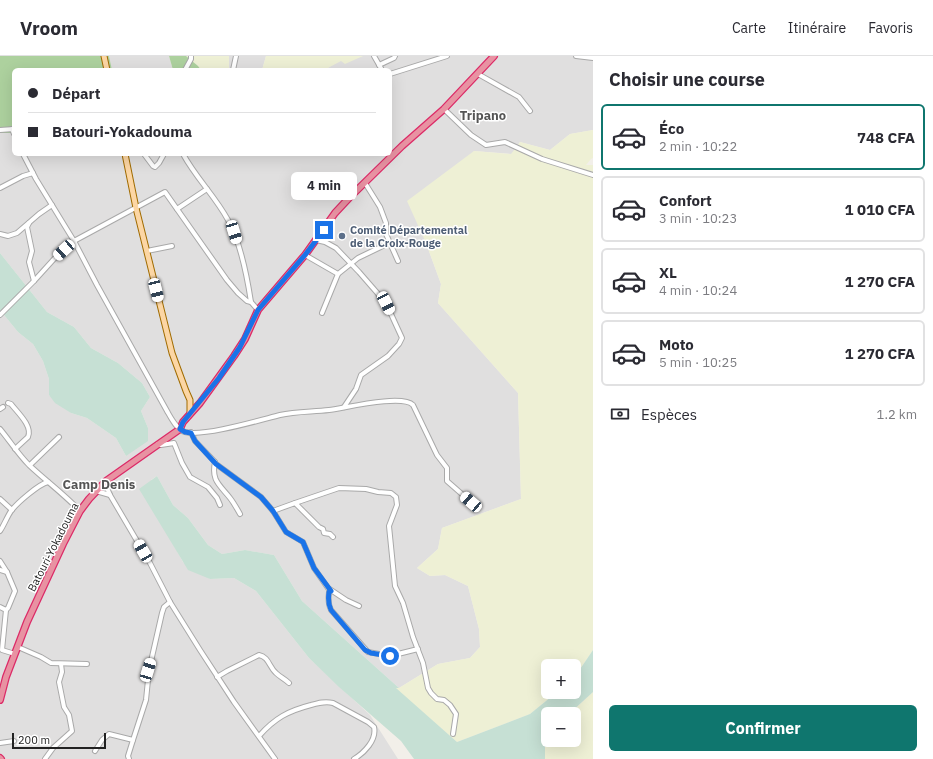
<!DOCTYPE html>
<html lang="fr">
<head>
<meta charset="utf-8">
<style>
	:root { --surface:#fff; --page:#f7f7f7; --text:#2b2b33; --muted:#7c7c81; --line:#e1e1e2; --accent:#0f766e }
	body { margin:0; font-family:"IBM Plex Sans",sans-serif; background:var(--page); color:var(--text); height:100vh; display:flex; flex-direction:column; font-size:15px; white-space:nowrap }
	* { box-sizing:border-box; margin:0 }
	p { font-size:13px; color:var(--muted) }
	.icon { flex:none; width:22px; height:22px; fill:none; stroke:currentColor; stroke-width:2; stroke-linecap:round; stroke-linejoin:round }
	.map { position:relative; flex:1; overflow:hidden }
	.panel { display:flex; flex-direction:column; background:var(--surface); width:340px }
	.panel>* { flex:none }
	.guide { position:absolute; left:12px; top:12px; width:380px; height:88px; border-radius:6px; box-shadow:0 4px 16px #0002; display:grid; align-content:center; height:88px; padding:0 16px; background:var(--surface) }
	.fabs { position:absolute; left:541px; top:603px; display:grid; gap:8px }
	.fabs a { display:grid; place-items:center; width:40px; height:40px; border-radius:6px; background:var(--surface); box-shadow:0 4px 16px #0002; font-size:20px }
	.scale { position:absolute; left:12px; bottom:10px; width:94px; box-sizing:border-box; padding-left:4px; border:2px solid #222; border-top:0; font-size:11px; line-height:14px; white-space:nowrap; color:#222; -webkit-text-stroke:3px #fff; paint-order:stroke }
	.end { position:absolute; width:18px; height:18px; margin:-9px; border:5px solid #1a73e8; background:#fff; box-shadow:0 0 0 2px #fff }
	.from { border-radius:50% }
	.bubble { position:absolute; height:28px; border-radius:6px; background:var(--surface); box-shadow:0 4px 16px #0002; font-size:13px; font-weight:800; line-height:28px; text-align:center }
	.car { position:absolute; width:12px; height:24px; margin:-12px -6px; border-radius:5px; box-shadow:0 0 3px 1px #0007; background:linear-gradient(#fff 24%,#345 0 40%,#fff 0 76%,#345 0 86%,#fff 0) }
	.guide b { display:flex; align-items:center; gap:14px; height:38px; font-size:15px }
	.guide b+b { border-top:1px solid var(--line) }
	.guide i { width:10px; height:10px; background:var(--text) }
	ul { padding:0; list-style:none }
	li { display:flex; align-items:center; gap:12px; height:66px; margin:0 8px 6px; padding:0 8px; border:2px solid var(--line); border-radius:6px }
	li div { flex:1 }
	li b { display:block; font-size:15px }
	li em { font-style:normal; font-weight:800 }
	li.on { border-color:var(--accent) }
	li>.icon { width:36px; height:36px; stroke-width:1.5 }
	h2 { padding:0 16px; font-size:18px; line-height:48px }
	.pay { display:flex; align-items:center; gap:10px; height:44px; padding:0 16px; font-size:15px }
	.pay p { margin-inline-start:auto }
	.primary-button { display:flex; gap:8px; margin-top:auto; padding:8px 16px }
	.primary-button a { flex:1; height:46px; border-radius:6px; background:var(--accent); color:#fff; font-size:16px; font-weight:800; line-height:46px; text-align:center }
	header { display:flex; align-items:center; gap:24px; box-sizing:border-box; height:56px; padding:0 20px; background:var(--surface); border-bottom:1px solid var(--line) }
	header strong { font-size:19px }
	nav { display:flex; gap:22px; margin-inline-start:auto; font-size:14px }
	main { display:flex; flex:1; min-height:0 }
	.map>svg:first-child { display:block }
	.residential { fill:#e0dfdf }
	.farmland { fill:#eef0d5 }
	.forest { fill:#add19e }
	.wetland { fill:#c6e0d4 }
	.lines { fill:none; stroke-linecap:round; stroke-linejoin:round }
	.minor-casing { stroke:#a9a9a9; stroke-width:6 }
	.major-casing { stroke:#a06b00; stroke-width:7 }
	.highway-casing { stroke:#dc2a67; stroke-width:8 }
	.minor { stroke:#fff; stroke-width:4 }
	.major { stroke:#fcd6a4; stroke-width:5 }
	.highway { stroke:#e892a2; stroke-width:5.5 }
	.route { stroke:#1a73e8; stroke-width:5 }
	.service-dot { fill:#5c6f8a; stroke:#fff; stroke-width:1.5 }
	.labels { text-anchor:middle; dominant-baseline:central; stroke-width:3; stroke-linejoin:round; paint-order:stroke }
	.service-label { font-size:11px; font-weight:bold; fill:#4e5e75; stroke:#fff; text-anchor:start }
	.street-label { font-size:11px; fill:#222; stroke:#fff }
	.quarter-label { font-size:13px; font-weight:bold; fill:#555; stroke:#fff }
</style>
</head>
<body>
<header>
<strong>Vroom</strong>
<nav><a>Carte</a><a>Itinéraire</a><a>Favoris</a></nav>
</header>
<main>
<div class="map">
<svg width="593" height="703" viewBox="0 0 593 703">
	<rect width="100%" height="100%" fill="#f2efe9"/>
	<g class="residential">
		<polygon points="109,0 169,0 173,14 112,14"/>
		<polygon points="229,0 266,0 262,14 229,14"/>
		<polygon points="363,0 593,0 593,74 570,78 550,94 520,86 512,98 474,95 426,187 441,228 438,247 518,337 521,443 442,472 438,493 417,512 430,520 445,519 468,530 479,573 480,591 470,602 438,608 399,632 302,545 274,499 245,494 222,498 208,489 188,462 173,449 157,420 151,424 172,486 183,506 210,523 234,522 256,535 309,602 370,659 398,703 0,703 0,254 18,276 33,288 43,305 49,323 49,339 71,357 87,362 116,382 126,400 148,372 141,355 150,341 142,327 118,307 91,292 74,271 47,256 0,197 0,77 14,77 14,98 390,98 390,14 324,14 341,4"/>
	</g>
	<g class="farmland">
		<polygon points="186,0 229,0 229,14 201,14 198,10"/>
		<polygon points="266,0 363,0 345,8 341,5 324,14 262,14"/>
		<polygon points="593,74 593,102 591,103 586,109 593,109 593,594 574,622 574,610 548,610 548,636 557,636 530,658 457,686 395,632 399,632 438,608 470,602 480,591 479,573 468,530 445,519 430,520 417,512 438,493 442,472 521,443 518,337 438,247 441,228 426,187 407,145 474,95 511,98 520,86 550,94 570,78"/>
		<polygon points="593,636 593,703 545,703 545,691 549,684 574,684 574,658 569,658"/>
	</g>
	<g class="forest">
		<polygon points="0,0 109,0 112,14 14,14 14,77 0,77"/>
		<polygon points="169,0 186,0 198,10 201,14 173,14"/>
	</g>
	<g class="wetland">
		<polygon points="0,197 47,256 74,271 91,292 118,307 142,327 150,341 141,355 148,372 148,385 126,400 116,382 87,362 71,357 55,347 49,339 49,323 43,305 33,288 18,276 0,254"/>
		<polygon points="157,420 173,449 188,462 208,489 222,498 245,494 274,499 302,545 399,632 396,632 457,686 530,658 557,636 574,636 574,622 593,594 593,636 569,658 548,658 548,684 549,684 545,691 545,703 414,703 401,685 339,631 309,602 256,535 234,522 210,523 188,514 139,433"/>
	</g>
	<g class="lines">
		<g class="minor-casing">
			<g id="minor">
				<polyline points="374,0 382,14"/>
				<polyline points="576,0 593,2"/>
				<polyline points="379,9 394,2 395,0"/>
				<polyline points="185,14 191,3 191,0"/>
				<polyline points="233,14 236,0"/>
				<polyline points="390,18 447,0"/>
				<polyline points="478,18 519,41 530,55"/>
				<polyline points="444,53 471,79 486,89 505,86 542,103 593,119"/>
				<polyline points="12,73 14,78"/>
				<polyline points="0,74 14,73"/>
				<path d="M23 98 36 123 74 185 97 229 167 355C171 362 177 374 185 376 203 381 260 364 280 359 296 355 313 356 329 354 345 352 402 338 413 349L437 399 447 412V425L471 446"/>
				<polyline points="144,98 153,110 155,111 159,107 164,98"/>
				<path d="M183 98C196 122 215 140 228 164 241 187 247 220 251 246"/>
				<polyline points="365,127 380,151 386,167 386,178 398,205"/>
				<polyline points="0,132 23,120 33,117"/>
				<polyline points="177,153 207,133"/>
				<polyline points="29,167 27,171 32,195 29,206 34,225"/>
				<polyline points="0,178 8,180 17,177 39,158 52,149"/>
				<polyline points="316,184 325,186 336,192 359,216 386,247 402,282 399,288 388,300 361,319 356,333 344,351"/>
				<polyline points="147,195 172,190"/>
				<polyline points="305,199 338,218"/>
				<polyline points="322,257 338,218 358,202 389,187"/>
				<polyline points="0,259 34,225 54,203 74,185 165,136 227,224 238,237 247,245 251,246 258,254"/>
				<path d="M8 347 11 348C17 356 33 370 28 381L15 393"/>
				<polyline points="0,353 3,351"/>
				<path d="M0 373C10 385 18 398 29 409 46 425 64 438 80 455"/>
				<path d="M191 376 195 385 215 406C211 425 220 429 230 442 234 447 237 453 240 458"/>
				<polyline points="158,388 161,389 174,387 182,407 190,421 208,431 217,442 220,449"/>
				<polyline points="215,406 216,408 261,441 273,455 286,476 303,486 314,512 328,532 346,544 359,550"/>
				<polyline points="30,409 59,381"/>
				<polyline points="106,425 107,432 110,439 150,507 170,546 200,594 234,646 275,703"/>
				<polyline points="96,435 110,439"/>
				<polyline points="0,443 12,454"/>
				<polyline points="295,447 339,432 366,433 378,436 391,437 396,441 397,449 389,470 395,530 403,547 413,581 423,607 428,632 431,637 437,643 444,644 450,649 456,658 453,678"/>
				<polyline points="273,455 295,447 319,471 323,473 324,477 330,478 333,481"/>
				<path d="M0 475C4 469 7 461 11 455 17 447 39 428 48 426"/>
				<polyline points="0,505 7,516 15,535 8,552 6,554 0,551"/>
				<polyline points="0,514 7,516"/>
				<path d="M331 535 329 536C328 543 328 548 331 554L368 596 390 600 418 593"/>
				<polyline points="6,554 2,594 15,598"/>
				<polyline points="18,591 41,601 51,607 87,608"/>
				<path d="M217 621 227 615 259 599C269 601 269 611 276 617 280 621 285 623 289 627"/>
				<path d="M259 680C275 662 288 655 311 649 318 647 325 645 333 647L368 666 374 671C377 684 364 697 354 703"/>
				<polyline points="0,687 14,685"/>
				<polyline points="95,695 102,684 109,678 133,684"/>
				<polyline points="45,703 53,692 72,675 69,659 64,651 59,626 62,616 61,608"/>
				<polyline points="129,703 128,700 133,684 146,644 149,614 162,557 164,551 170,546"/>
			</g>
		</g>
		<g class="major-casing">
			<g id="major">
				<polyline points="104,0 107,14"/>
				<polyline points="125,98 136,152 172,297 186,335 190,344 190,358"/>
			</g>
		</g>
		<g class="highway-casing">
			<g id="highway">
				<polyline points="0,644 6,621 27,566 63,488 80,455 89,443 106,425 180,373 183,366 200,347 234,300 245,283 258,254 305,199 335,157 349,142 402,90 444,53 494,0"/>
				<polyline points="0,702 1,703"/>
			</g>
		</g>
		<use href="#minor" class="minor"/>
		<use href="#major" class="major"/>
		<use href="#highway" class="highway"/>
	</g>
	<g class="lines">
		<path class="route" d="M324 174 305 199 258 254 240 291 219 322 183 366 180 373 185 376 191 377 195 385 216 408 261 441 273 455 286 476 303 486 314 512 331 535 329 536C328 543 328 548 331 554L365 594 371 597 390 600"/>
	</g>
	<circle class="service-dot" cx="342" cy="180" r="4"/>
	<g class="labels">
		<g class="service-label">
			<text x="350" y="174">Comité Départemental<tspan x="350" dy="13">de la Croix-Rouge</tspan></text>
		</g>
		<g class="street-label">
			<text transform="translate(53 491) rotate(-63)">Batouri-Yokadouma</text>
		</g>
		<g class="quarter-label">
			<text x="483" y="59">Tripano</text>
			<text x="99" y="428">Camp Denis</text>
		</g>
	</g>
</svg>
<div class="fabs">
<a>+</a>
<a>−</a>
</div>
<div class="scale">200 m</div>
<i class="end from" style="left:390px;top:600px"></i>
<i class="end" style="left:324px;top:174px"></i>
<div class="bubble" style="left:291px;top:116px;width:66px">4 min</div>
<i class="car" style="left:234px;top:176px;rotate:163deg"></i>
<i class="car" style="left:64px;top:194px;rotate:228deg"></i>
<i class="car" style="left:156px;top:234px;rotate:166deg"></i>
<i class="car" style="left:386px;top:247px;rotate:153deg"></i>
<i class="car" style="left:471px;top:446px;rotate:311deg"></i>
<i class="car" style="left:143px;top:495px;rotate:330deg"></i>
<i class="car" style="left:148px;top:614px;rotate:17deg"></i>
<div class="guide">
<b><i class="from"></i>Départ</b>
<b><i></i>Batouri-Yokadouma</b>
</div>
</div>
<section class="panel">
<h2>Choisir une course</h2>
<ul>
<li class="on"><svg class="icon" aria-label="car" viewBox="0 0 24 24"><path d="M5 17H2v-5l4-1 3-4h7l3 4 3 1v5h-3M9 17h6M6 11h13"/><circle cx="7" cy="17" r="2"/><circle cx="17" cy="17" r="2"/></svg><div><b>Éco</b><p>2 min · 10:22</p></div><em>748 CFA</em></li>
<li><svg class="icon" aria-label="car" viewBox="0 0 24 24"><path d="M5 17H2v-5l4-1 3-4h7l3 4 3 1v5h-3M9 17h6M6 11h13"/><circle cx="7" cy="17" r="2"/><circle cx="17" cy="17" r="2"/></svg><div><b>Confort</b><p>3 min · 10:23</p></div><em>1 010 CFA</em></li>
<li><svg class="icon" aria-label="car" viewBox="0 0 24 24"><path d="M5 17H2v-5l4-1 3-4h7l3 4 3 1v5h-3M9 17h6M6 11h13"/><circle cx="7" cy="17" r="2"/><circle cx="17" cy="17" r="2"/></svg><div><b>XL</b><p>4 min · 10:24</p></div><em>1 270 CFA</em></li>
<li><svg class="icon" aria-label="car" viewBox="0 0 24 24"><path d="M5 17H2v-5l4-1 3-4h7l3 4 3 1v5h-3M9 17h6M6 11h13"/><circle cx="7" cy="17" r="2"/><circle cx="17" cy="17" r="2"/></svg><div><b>Moto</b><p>5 min · 10:25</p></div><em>1 270 CFA</em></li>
</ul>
<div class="pay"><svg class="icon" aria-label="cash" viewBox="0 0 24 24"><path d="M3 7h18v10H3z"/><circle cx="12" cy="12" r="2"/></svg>Espèces<p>1.2 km</p></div>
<div class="primary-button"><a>Confirmer</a></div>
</section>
</main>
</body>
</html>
